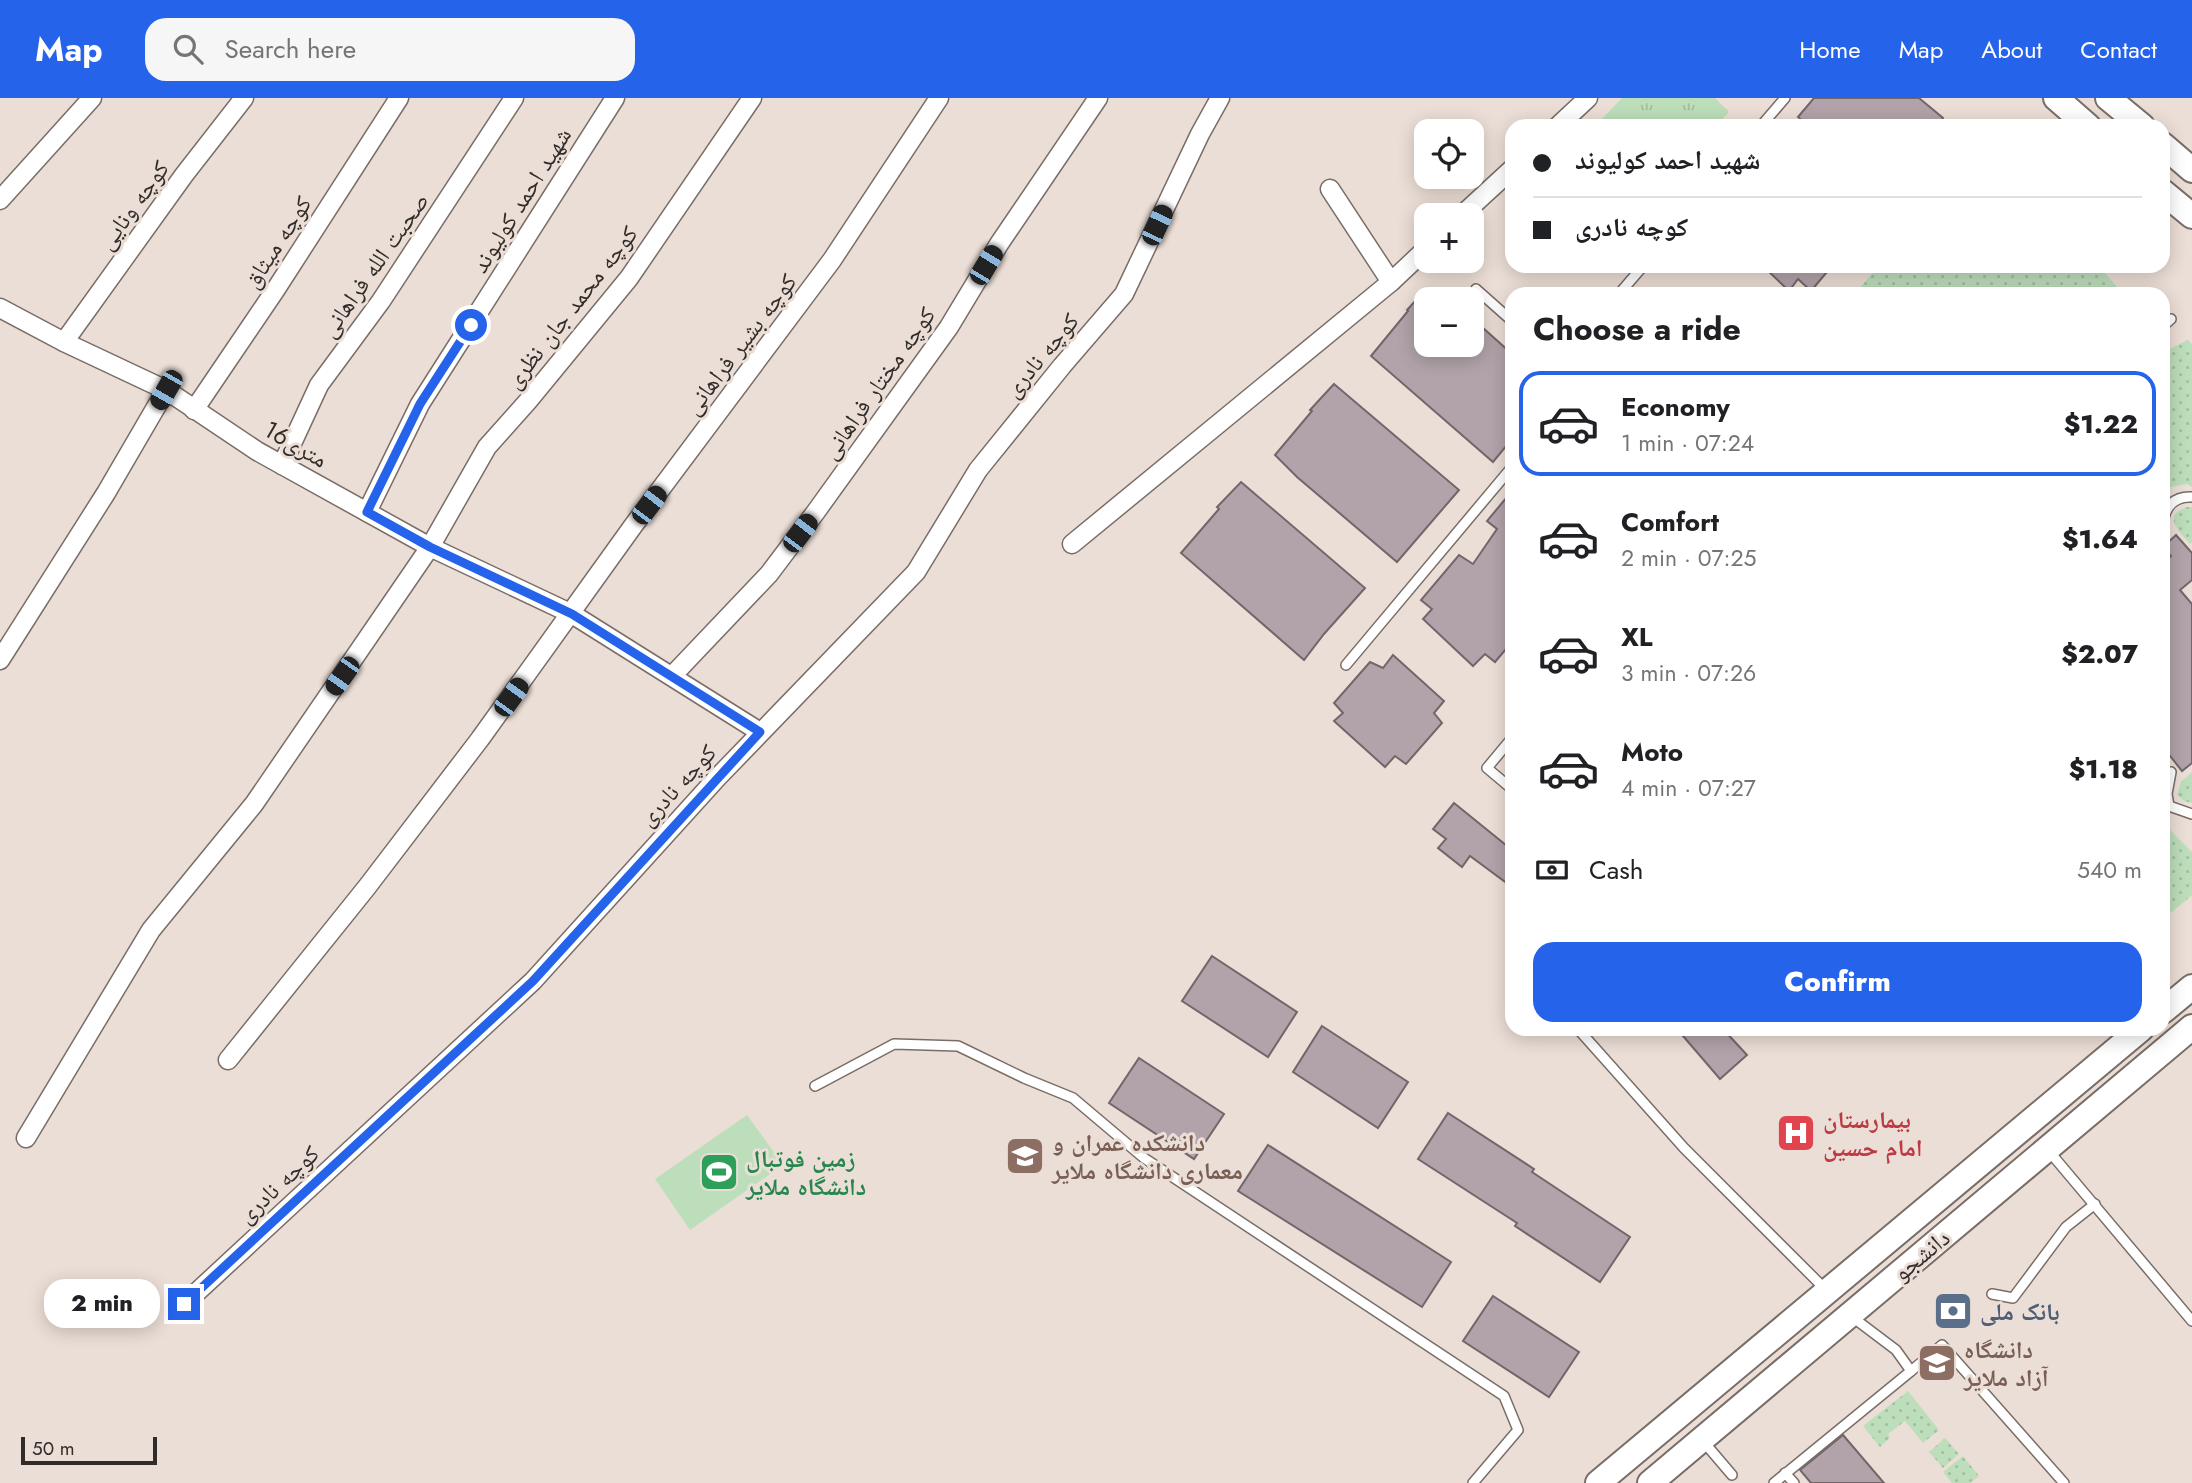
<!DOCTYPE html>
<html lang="en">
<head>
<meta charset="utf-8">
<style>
	:root { --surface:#fff; --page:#f6f6f6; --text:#202124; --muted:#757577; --line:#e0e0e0; --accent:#2563eb }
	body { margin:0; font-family:Jost,"Noto Naskh Arabic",sans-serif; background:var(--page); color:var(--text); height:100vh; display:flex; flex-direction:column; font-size:26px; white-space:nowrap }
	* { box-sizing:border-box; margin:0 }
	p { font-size:23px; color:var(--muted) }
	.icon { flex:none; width:38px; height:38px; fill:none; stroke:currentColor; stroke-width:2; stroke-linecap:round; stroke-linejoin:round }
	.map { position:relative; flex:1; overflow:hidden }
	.details { position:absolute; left:1505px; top:189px; width:665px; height:749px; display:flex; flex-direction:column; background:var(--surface); border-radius:21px; box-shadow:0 4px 18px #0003 }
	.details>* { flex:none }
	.guide { position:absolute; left:1505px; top:21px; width:665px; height:154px; border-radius:21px; box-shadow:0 4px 18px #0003; display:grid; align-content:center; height:154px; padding:0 28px; background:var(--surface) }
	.fabs { position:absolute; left:1414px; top:21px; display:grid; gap:14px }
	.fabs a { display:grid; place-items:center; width:70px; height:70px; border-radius:14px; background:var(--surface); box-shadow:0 4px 18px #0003; font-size:35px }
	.scale { position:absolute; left:21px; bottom:18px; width:136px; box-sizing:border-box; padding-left:7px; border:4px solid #312c29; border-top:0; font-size:19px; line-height:24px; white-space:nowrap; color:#312c29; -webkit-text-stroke:5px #ebded6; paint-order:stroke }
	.end { position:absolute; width:32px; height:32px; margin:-16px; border:9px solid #2563eb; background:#fff; box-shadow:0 0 0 4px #fff }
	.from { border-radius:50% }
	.bubble { position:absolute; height:49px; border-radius:21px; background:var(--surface); box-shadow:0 4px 18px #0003; font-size:23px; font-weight:800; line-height:49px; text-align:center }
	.car { position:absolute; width:21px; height:42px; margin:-21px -10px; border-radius:9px; box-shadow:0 0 5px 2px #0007; background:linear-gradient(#222 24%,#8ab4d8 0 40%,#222 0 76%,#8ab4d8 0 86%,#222 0) }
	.guide b { display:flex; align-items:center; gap:24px; height:66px; font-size:26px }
	.guide b+b { border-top:2px solid var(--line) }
	.guide i { width:18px; height:18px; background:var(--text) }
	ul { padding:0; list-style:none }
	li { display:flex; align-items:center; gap:21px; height:105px; margin:0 14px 10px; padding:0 14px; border:4px solid transparent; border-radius:21px }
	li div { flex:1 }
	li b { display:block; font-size:26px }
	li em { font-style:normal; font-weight:800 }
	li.selected { border-color:var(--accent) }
	li>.icon { width:63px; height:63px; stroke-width:1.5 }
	h2 { padding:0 28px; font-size:32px; line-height:84px }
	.pay { display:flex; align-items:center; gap:18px; height:77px; padding:0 28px; font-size:26px }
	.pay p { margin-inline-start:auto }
	.cta { display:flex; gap:14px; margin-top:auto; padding:14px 28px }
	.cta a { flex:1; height:80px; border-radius:21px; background:var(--accent); color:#fff; font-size:28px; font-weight:800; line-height:80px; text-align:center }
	header { display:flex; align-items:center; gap:42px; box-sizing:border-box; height:98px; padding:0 35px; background:var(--accent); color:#fff }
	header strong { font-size:33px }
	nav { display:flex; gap:38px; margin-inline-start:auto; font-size:24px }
	.search { width:490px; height:63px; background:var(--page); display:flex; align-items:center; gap:18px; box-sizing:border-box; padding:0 24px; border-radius:21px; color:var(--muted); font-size:26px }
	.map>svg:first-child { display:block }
	.grass { fill:url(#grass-dots) }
	.park { fill:url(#park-tufts) }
	.pitch { fill:#bddeba }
	.building { fill:#b1a3a9; stroke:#72666b; stroke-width:2 }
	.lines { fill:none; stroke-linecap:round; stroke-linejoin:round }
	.lane-casing { stroke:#796d67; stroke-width:12 }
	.street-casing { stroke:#796d67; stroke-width:21 }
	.secondary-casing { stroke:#796d67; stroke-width:28 }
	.lane { stroke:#fff; stroke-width:9 }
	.street { stroke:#fff; stroke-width:18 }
	.secondary { stroke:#fff; stroke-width:24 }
	.route { stroke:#2563eb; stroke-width:9 }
	.labels { text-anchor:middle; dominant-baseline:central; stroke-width:6; stroke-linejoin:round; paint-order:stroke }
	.street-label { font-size:24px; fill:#312c29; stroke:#ebded6 }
	.health-label { font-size:24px; font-weight:bold; fill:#be3a42; stroke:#ebded6; text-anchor:start }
	.education-label { font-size:24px; font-weight:bold; fill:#785e54; stroke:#ebded6; text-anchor:start }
	.leisure-label { font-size:24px; font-weight:bold; fill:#27864d; stroke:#ebded6; text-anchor:start }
	.service-label { font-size:24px; font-weight:bold; fill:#4e5e75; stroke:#ebded6; text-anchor:start }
</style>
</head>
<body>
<header>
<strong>Map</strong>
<div class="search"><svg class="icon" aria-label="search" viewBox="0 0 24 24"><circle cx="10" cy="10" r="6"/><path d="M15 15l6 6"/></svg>Search here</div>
<nav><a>Home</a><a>Map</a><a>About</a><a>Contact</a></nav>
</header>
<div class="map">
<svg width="2192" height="1385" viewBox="0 0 2192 1385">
	<defs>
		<pattern id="grass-dots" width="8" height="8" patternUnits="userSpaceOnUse" patternTransform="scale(1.75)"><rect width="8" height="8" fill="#bddeba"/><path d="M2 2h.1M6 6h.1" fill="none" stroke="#a3bfa0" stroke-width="1.8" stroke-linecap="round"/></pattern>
		<pattern id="park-tufts" width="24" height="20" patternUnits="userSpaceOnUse" patternTransform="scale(1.75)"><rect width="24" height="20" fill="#bddeba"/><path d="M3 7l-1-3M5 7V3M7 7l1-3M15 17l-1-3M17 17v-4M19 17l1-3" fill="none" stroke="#a3bfa0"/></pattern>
	</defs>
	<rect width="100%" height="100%" fill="#ebded6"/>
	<g class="grass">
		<polygon points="1879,168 2099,168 2123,196 1854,196"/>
		<polygon points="2188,242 2192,246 2192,389 2187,386 2170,389 2163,379 2163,254"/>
		<path d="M2187 409H2192V444L2190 446C2179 433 2161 418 2187 409Z"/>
		<polygon points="2192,674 2192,705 2184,703 2177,697 2181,684"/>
		<polygon points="2166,728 2192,754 2192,797 2172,814 2163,818 2163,731"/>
		<polygon points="1908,1293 1939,1332 1923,1345 1905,1323 1888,1336 1890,1340 1880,1349 1863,1328"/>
		<polygon points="1945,1340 1959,1356 1943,1370 1929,1354"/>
		<polygon points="1963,1358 1979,1378 1970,1385 1952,1385 1943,1374"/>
	</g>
	<polygon class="park" points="1622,0 1715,0 1729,14 1716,28 1595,28"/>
	<polygon class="pitch" points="747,1017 783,1067 690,1132 655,1081"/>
	<g class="building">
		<polygon points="1814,0 1919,0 1943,20 1937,28 1808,28 1798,19"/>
		<polygon points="1763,168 1832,168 1811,193 1798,181 1789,193"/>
		<polygon points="1426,191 1426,247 1472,247 1472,220 1512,256 1512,341 1493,364 1371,258 1408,213 1407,212"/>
		<polygon points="1334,286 1459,392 1397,464 1297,379 1275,357 1312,313 1310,312"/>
		<polygon points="1241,384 1365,490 1324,536 1304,562 1181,455 1219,411 1217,409"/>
		<polygon points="1512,393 1512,544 1495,564 1485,556 1473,568 1423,521 1432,511 1421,502 1459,457 1473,466 1497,431 1487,423"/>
		<polygon points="2176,437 2192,455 2192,482 2180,492 2192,506 2192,665 2182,673 2163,649 2163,466 2171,458 2163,449"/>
		<polygon points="1393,557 1444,603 1434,615 1442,625 1406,666 1395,658 1385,669 1334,623 1343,615 1334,605 1370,564 1383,570"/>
		<polygon points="1454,705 1512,752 1512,789 1470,758 1462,769 1438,750 1446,741 1433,731"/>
		<polygon points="1212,858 1297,914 1268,959 1182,903"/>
		<polygon points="1322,928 1408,984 1378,1030 1293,974"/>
		<polygon points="1677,931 1723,931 1747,957 1720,981"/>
		<polygon points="1139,960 1224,1016 1194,1061 1109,1005"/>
		<polygon points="1448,1015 1534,1071 1532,1074 1630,1139 1600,1184 1515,1128 1517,1125 1418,1061"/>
		<polygon points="1268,1047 1451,1164 1422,1209 1238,1093"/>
		<polygon points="1493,1198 1579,1254 1549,1299 1463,1243"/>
		<polygon points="1843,1337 1884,1385 1811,1385 1800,1372"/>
	</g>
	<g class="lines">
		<g class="lane-casing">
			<g id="lane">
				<polyline points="1761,28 1785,0"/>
				<polyline points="1476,191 1512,223"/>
				<polyline points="1619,196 1643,168"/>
				<polyline points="2163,228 2171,221"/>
				<path d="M2163 426C2165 408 2174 398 2192 399"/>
				<polyline points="1346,567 1512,369"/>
				<polyline points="1512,640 1487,670 1512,691"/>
				<polyline points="2171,674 2167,696 2169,708 2192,716"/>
				<polyline points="1578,931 1684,1050 1826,1192"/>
				<polyline points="815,988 894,946 958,948 1024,980 1073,1000 1144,1060 1504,1298 1518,1332 1473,1385"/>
				<polyline points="2048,1052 2192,1223"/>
				<polyline points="1992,1196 2013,1200 2066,1129 2095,1106"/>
				<polyline points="1911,1273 1942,1247 2064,1385"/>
				<polyline points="1703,1343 1732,1377"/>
				<polyline points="1785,1375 1794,1385"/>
				<polyline points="1774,1385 1911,1273 1896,1252 1851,1218"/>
			</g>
		</g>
		<g class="street-casing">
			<g id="street">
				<polyline points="1558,28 1588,0"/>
				<polyline points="1330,91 1391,184"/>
				<polyline points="0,102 92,0"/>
				<polyline points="1462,117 1512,71"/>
				<polyline points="0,210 64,244 166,292 257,353 430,449 572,516 760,634"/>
				<polyline points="64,244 184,77 244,0"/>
				<polyline points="194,312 276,191 399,0"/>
				<polyline points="282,367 319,287 381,203 514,0"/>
				<polyline points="367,414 420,306 615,0"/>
				<polyline points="1072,446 1391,184 1426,151"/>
				<polyline points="0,562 106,395 166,292"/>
				<polyline points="672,578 769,476 815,415 949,229 999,146 1098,0"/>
				<polyline points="228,962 367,789 480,641 633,428 832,162 939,0"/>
				<polyline points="26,1040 151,832 254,706 430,449 487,349 528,303 629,180 752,0"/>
				<polyline points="184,1206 533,883 717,680 916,474 978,372 1062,268 1124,196 1200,36 1220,0"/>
			</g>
		</g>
		<g class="secondary-casing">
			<g id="secondary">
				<polyline points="2056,0 2088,28"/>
				<polyline points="2108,0 2142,28"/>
				<polyline points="2163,47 2192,72"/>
				<polyline points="2163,94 2192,118"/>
				<polyline points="2163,913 2192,889"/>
				<polyline points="1598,1385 2141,931"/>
				<polyline points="1650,1385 2192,929"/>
			</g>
		</g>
		<use href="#lane" class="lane"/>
		<use href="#street" class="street"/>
		<use href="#secondary" class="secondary"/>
	</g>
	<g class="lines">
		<polyline class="route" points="184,1206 533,883 760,634 572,516 430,449 367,414 420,306 471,227"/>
	</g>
	<defs>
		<g id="hospital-square" transform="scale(2.0125)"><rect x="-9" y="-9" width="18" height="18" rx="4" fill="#e0444e" stroke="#ebded6"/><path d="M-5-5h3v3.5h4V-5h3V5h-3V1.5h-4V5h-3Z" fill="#fff"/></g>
		<g id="university-square" transform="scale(2.0125)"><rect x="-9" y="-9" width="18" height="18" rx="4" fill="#8d6e63" stroke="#ebded6"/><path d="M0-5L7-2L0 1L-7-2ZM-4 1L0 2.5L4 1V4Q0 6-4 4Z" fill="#fff"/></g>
		<g id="stadium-square" transform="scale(2.0125)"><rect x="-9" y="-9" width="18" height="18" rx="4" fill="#2e9e5b" stroke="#ebded6"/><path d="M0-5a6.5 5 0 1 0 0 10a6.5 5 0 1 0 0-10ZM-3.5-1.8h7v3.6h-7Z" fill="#fff"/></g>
		<g id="bank-square" transform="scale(2.0125)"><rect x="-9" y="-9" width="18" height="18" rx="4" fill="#5c6f8a" stroke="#ebded6"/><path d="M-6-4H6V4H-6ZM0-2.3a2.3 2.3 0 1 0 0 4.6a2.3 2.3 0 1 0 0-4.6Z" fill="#fff"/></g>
	</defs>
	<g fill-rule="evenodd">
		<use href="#hospital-square" x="1796" y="1035"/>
		<use href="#university-square" x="1025" y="1058"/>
		<use href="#stadium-square" x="719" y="1074"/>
		<use href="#bank-square" x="1953" y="1213"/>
		<use href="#university-square" x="1937" y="1265"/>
	</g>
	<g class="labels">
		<g class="street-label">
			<text transform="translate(521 102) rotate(-58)">شهید احمد کولیوند</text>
			<text transform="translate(133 107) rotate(-54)">کوچه ونایی</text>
			<text transform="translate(277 144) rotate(-57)">کوچه میثاق</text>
			<text transform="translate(374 167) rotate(-55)">صحبت الله فراهانی</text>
			<text transform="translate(571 209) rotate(-52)">کوچه محمد جان نظری</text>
			<text transform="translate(740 246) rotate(-53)">کوچه بشیر فراهانی</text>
			<text transform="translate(1041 257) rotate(-50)">کوچه نادری</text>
			<text transform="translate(878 285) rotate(-55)">کوچه مختار فراهانی</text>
			<text transform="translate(296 346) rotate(30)">16متری</text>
			<text transform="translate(677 687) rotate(-47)">کوچه نادری</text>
			<text transform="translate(278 1086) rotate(-43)">کوچه نادری</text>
			<text transform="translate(1921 1157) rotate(-40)">دانشجو</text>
		</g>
		<g class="health-label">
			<text x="1823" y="1021">بیمارستان<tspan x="1823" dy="28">امام حسین</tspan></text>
		</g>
		<g class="education-label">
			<text x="1052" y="1044">دانشکده عمران و<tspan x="1052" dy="28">معماری دانشگاه ملایر</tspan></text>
			<text x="1964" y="1251">دانشگاه<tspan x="1964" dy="28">آزاد ملایر</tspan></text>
		</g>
		<g class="leisure-label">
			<text x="746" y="1060">زمین فوتبال<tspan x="746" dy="28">دانشگاه ملایر</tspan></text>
		</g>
		<g class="service-label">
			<text x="1980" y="1213">بانک ملی</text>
		</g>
	</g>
</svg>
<div class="fabs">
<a><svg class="icon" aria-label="locate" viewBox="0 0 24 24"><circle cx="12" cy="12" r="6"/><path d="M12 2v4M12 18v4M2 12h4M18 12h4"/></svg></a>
<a>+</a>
<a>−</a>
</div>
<div class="scale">50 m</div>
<i class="end from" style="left:471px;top:227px"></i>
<i class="end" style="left:184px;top:1206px"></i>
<div class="bubble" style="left:44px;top:1181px;width:116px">2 min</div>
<i class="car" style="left:1157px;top:127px;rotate:25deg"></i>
<i class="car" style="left:986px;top:167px;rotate:31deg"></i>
<i class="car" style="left:166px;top:292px;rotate:210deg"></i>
<i class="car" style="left:649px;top:407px;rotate:37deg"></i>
<i class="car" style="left:800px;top:435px;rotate:37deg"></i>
<i class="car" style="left:342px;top:578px;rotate:215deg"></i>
<i class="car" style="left:511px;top:599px;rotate:36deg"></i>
<div class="guide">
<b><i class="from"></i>شهید احمد کولیوند</b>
<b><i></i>کوچه نادری</b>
</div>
<section class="details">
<h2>Choose a ride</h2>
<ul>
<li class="selected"><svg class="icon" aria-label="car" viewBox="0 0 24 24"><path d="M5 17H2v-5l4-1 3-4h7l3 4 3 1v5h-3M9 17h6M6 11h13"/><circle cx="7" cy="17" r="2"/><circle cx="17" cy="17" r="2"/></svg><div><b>Economy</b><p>1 min · 07:24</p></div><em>$1.22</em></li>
<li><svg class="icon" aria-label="car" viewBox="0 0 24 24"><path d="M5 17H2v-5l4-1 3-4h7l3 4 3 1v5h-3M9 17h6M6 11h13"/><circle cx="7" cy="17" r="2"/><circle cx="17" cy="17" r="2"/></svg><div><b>Comfort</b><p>2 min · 07:25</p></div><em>$1.64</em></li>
<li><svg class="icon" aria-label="car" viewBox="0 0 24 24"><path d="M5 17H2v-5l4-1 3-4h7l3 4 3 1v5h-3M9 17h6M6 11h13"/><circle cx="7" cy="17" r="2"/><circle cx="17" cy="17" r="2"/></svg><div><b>XL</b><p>3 min · 07:26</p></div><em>$2.07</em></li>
<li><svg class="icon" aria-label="car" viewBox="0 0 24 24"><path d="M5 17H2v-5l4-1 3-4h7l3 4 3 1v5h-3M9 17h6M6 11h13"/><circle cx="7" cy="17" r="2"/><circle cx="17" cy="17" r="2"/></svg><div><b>Moto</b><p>4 min · 07:27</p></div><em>$1.18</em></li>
</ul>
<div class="pay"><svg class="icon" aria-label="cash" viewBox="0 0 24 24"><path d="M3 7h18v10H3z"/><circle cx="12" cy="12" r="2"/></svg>Cash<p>540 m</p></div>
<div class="cta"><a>Confirm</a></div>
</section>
</div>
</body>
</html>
